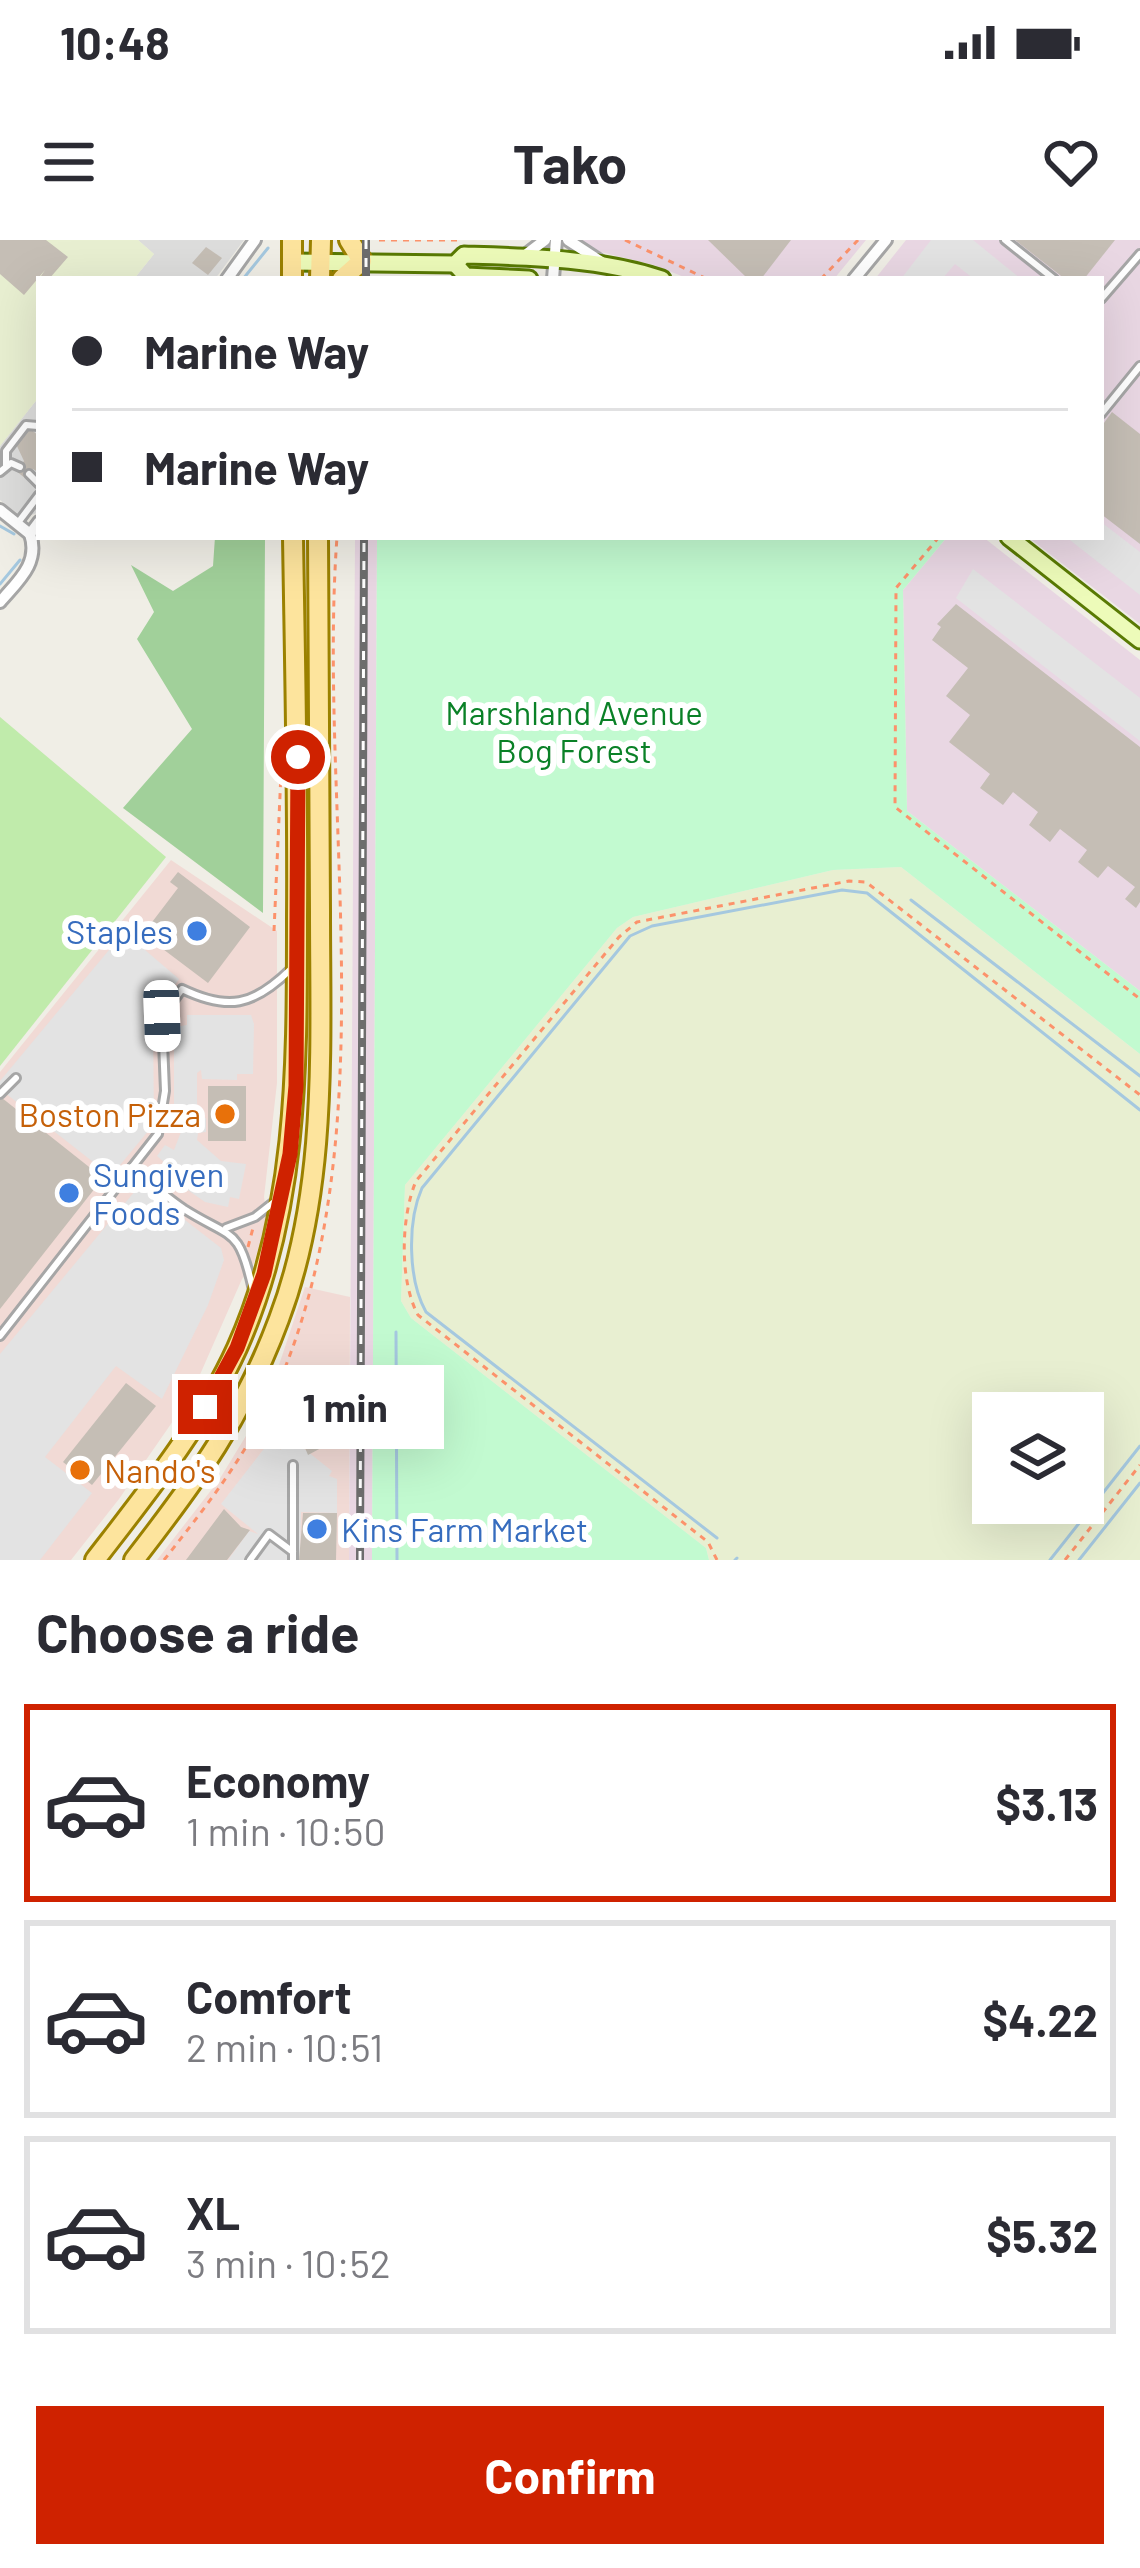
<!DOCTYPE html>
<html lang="en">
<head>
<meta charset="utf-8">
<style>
	:root { --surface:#fff; --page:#f7f7f7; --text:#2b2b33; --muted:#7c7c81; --line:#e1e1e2; --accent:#cf2200 }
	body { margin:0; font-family:Barlow,sans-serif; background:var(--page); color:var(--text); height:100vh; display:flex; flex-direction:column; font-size:45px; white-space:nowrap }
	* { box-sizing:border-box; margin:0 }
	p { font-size:39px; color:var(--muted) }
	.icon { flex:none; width:66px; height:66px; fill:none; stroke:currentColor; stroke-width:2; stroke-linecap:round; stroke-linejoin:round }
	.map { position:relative; height:1320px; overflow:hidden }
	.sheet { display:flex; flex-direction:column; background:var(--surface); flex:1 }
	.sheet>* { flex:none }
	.top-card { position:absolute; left:36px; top:36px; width:1068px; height:264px; border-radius:0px; box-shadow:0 12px 48px #0002; display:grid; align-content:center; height:264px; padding:0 36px; background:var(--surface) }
	.controls { position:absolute; left:972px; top:1152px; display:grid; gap:24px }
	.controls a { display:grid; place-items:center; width:132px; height:132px; border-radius:0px; background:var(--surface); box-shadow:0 12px 48px #0002; font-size:60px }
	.end { position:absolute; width:54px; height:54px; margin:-27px; border:15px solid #cf2200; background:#fff; box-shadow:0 0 0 6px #fff }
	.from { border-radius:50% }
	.bubble { position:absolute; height:84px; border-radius:0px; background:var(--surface); box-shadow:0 12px 48px #0002; font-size:39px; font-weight:700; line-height:84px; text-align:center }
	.car { position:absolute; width:36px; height:72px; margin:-36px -18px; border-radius:15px; box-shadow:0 0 9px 3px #0007; background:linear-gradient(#fff 24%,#345 0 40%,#fff 0 76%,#345 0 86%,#fff 0) }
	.top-card b { display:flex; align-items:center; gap:42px; height:114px; font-size:45px }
	.top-card b+b { border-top:3px solid var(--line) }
	.top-card i { width:30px; height:30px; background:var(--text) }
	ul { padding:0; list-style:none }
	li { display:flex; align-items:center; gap:36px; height:198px; margin:0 24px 18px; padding:0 12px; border:6px solid var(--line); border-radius:0px }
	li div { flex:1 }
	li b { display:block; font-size:45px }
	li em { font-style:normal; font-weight:700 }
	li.current { border-color:var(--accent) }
	li>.icon { width:108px; height:108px; stroke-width:1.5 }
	h2 { padding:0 36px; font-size:54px; line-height:144px }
	.action { display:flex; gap:24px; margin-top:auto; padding:24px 36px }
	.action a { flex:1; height:138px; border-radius:0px; background:var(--accent); color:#fff; font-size:48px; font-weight:700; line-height:138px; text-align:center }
	.status { display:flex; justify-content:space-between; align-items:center; height:84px; padding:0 60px; background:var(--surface); direction:ltr }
	.status svg { height:33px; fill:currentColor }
	header { display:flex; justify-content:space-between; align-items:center; height:156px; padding:0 36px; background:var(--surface); font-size:54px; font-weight:700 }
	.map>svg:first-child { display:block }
	.residential { fill:#dddddc }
	.commercial { fill:#f1dad5 }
	.industrial { fill:#e9d7e3 }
	.farmland { fill:#e8efd1; fill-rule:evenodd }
	.grass { fill:#c0ebab }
	.forest { fill:#a1d09a }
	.park { fill:#c2fad0 }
	.parking { fill:#e3e3e3 }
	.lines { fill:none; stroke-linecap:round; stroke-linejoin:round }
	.stream { stroke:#a5c8df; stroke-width:3 }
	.building { fill:#c5beb5 }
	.lane-casing { stroke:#a6a6a6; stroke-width:12 }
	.street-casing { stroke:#a6a6a6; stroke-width:16 }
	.secondary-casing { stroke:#597a03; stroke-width:21 }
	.primary-casing { stroke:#9b8100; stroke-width:24 }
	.path { stroke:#fc926b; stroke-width:3; stroke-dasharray:6 6; stroke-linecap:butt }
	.lane { stroke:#fff; stroke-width:6 }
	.street { stroke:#fff; stroke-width:10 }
	.secondary { stroke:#edfbb9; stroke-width:15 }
	.primary { stroke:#fde49d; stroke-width:18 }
	.rail-casing { stroke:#6d6d6d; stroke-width:8 }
	.rail { stroke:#fff; stroke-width:3; stroke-dasharray:9; stroke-linecap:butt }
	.route { stroke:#cf2200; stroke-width:15 }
	.shop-dot { fill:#3f7fe0; stroke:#fff; stroke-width:4.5 }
	.food-dot { fill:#e8710a; stroke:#fff; stroke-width:4.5 }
	.labels { text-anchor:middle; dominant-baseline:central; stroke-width:12; stroke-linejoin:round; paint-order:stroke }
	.park-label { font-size:33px; fill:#0a8127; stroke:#fff }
	.shop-label { font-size:33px; fill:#366cbe; stroke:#fff; text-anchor:start }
	.food-label { font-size:33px; fill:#c56008; stroke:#fff; text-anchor:end }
</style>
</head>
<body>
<div class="status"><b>10:48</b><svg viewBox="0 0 49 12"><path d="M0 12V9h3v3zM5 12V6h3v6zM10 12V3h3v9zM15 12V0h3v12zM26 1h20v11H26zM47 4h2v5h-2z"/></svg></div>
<header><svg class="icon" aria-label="menu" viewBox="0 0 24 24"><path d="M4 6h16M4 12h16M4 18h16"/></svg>Tako<svg class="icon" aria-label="heart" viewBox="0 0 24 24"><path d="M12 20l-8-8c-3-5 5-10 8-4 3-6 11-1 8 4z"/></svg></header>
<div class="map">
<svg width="1140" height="1320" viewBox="0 0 1140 1320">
	<rect width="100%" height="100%" fill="#f0eee6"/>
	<g class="residential">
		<polygon points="138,0 244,0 215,39 134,39 154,14"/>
		<polygon points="39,157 39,272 29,276 18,274 0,260 0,206"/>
	</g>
	<g class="commercial">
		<polygon points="171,620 277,691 277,843 264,957 267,978 254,1023 242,1039 191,1155 119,1259 71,1320 0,1320 0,832"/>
		<polygon points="305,1047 350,1057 349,1320 157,1320 219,1240 252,1186 276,1134"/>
	</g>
	<g class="industrial">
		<polygon points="578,0 866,0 834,39 689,39 654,25 592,10"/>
		<polygon points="906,0 1140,0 1140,384 1028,297 1101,297 1101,39 875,39"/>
		<polygon points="355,297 377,297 372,1320 349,1320"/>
		<polygon points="947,297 983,297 1140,420 1140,751 907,571 903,350"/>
	</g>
	<g class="farmland">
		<polygon points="0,0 138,0 154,14 134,39 39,39 39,157 0,206"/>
		<path d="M901 627 1140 814V1320H709L706 1308 411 1078 401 1061 405 945 617 688 633 677 833 630ZM993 1173H1083V1263H993Z"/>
	</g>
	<polygon class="grass" points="0,477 166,617 0,826"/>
	<polygon class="forest" points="215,297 265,297 263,673 123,568 192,489 137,399 154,372 131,325 173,351 213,326"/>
	<polygon class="park" points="377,297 947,297 903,350 907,571 1140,751 1140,814 901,627 833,630 633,677 617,688 405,945 401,1061 411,1078 706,1308 709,1320 372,1320"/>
	<g class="parking">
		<polygon points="931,0 973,0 1021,39 974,39 955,24 942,39 901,39"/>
		<polygon points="1101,282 1140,312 1140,355 1066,297 1101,297"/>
		<polygon points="973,329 1140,458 1140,501 956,358"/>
		<polygon points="124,692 179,739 153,777 154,884 111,936 0,849 0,841"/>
		<polygon points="187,775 251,775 254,784 253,834 237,834 237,840 202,839 201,830 197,833 197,878 206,878 206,892 198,893 197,900 221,921 246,924 239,959 230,957 228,967 205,962 160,931 165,923 157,916 165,905 174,910 184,884 174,881 174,787 187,785"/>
		<polygon points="140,945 221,1008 224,1020 208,1065 162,1159 116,1126 45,1217 92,1253 40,1320 0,1320 0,1114"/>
		<polygon points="288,1196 332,1231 329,1236 337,1239 337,1273 301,1272 300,1320 228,1320 249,1291 258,1294 221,1264 270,1201 280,1207"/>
	</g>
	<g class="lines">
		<g class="stream">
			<polyline points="243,39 268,8"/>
			<polyline points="0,286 14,294"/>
			<polyline points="0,344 20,320"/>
			<polyline points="911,660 1140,836"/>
			<polyline points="396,1092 397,1320"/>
			<path d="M717 1298 426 1072C408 1040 407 982 422 948L630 696 652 686 842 650 867 653 1140 870"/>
			<polyline points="735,1320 737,1318"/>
			<polyline points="1050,1320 1140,1206"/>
			<polyline points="1079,1320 1140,1243"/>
		</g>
	</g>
	<g class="building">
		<polygon points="0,0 46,0 68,17 49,39 39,39 45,30 24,55 0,34"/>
		<polygon points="708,0 791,0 761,39 748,39"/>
		<polygon points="1015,0 1115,0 1084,39 1065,39"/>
		<polygon points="206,7 222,18 208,35 192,23"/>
		<polygon points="1112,172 1140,194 1140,304 1101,274 1101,187"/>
		<polygon points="28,187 39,196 39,233 33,229 25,238 16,231 24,221 16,204"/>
		<polygon points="956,364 1140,507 1140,662 1136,668 1125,659 1135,647 1108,626 1098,638 1078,622 1087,610 1060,589 1050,602 1029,585 1038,572 1013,552 1003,565 980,548 990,534 949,502 970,475 946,456 968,428 932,400 941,387 937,384"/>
		<polygon points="178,632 250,687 208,743 143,694 178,648 170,642"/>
		<rect x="208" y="846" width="38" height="55"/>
		<polygon points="2,858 103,938 0,1069 0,860"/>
		<polygon points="326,1136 332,1153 324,1156 338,1190 332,1192 336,1200 308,1215 290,1172 282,1168 289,1153 297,1156 312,1149 309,1143"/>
		<polygon points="126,1143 156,1166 92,1245 63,1222"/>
		<polygon points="224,1269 241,1287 250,1290 227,1320 186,1320"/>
		<polygon points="303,1273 337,1273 336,1320 299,1320"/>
	</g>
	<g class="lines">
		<g class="lane-casing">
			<g id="lane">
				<polyline points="1005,0 1054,39"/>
				<polyline points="1101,59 1140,14"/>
				<polyline points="1101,174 1140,126"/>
				<polyline points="6,225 6,211 26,185 38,186"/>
				<polyline points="0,232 11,223 20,227"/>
				<polyline points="29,234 39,244"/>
				<polyline points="17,284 39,255"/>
				<polyline points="0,854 16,838"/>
				<path d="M132 927C149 942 166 957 184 969 233 1000 239 986 253 1050"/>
				<polyline points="226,988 255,977 274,962"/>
				<path d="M0 1096 158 894 165 851 162 777 182 749C228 771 253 766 290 730"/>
				<polyline points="250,1320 269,1294 293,1312"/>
				<polyline points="293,1320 293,1225"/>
			</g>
		</g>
		<g class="street-casing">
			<g id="street">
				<polyline points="568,0 603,23"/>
				<polyline points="524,16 545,0"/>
				<polyline points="227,39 255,0"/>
				<polyline points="553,39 556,0"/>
				<polyline points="854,39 886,0"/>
				<polyline points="0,270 30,294"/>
				<path d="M0 362C18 341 40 323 30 294L39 282"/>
			</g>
		</g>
		<g class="secondary-casing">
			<g id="secondary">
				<path d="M292 22 455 24 464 15C530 17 599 18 662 39"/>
				<polyline points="455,24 466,36 529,39"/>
				<polyline points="1009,297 1140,400"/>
			</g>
		</g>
		<g class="primary-casing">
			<g id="primary">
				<polyline points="292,0 292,39"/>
				<polyline points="320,39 321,0"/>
				<polyline points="342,39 362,21 349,0"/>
				<path d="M95 1320C146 1254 202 1185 237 1108 298 972 297 826 297 679 298 552 295 425 293 297"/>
				<path d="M134 1320C197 1239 243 1176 279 1079 328 950 320 807 320 672 319 547 319 422 318 297"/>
			</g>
		</g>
		<g class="path">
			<polyline points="379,0 459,0"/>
			<polyline points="625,0 707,39"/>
			<polyline points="821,39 858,0"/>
			<polyline points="939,297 896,348 895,567 1140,759"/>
			<polyline points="274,691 281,533"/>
			<polyline points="248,1007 253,988"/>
			<polyline points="265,1179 286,1194 277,1213"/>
			<path d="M164 1320C205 1268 247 1215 274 1154 390 896 317 571 337 297"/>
			<path d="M717 1320 708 1302 418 1075C399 1040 401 977 416 941L619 697 637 682 849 641 866 642 1140 855"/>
			<polyline points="1065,1320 1140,1225"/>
		</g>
		<use href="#lane" class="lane"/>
		<use href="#street" class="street"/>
		<use href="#secondary" class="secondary"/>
		<use href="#primary" class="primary"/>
		<g class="rail-casing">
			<g id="rail">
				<polyline points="366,0 366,39"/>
				<polyline points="360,1320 364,297"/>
			</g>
		</g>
		<use href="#rail" class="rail"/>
	</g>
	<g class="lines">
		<polyline class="route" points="205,1167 237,1108 264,1034 290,914 296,846 298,517"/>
	</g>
	<g class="shop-dot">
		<circle cx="197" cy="691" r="12"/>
		<circle cx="69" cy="953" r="12"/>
		<circle cx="317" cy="1289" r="12"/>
	</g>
	<g class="food-dot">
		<circle cx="225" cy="874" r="12"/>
		<circle cx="80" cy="1230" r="12"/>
	</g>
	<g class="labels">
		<g class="park-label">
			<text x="574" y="472">Marshland Avenue<tspan x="574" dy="38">Bog Forest</tspan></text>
		</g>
		<g class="shop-label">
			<text x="173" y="691" text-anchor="end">Staples</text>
			<text x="93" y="934">Sungiven<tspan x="93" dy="38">Foods</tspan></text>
			<text x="341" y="1289">Kins Farm Market</text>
		</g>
		<g class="food-label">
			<text x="201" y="874">Boston Pizza</text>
			<text x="104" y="1230" text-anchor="start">Nando's</text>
		</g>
	</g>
</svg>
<div class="controls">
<a><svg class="icon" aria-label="layers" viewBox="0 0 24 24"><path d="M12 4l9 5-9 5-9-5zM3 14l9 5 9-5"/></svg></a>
</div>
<i class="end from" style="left:298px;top:517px"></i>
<i class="end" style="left:205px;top:1167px"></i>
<div class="bubble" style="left:246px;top:1125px;width:198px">1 min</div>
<i class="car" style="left:162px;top:776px;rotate:178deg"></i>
<div class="top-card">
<b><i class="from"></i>Marine Way</b>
<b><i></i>Marine Way</b>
</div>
</div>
<section class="sheet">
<h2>Choose a ride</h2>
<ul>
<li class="current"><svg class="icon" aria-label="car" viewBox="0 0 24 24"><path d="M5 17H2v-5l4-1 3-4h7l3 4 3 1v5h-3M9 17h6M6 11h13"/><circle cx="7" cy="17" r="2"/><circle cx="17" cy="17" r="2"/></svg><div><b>Economy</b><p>1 min · 10:50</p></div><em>$3.13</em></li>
<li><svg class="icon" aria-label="car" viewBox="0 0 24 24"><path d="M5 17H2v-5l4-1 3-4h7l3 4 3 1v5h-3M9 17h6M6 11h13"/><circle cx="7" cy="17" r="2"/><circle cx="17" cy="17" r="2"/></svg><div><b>Comfort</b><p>2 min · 10:51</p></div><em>$4.22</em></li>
<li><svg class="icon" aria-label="car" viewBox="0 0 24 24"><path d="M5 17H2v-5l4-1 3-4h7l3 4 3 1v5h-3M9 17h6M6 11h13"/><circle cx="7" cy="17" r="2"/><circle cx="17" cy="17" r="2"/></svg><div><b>XL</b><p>3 min · 10:52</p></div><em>$5.32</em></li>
</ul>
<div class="action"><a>Confirm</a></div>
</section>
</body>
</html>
